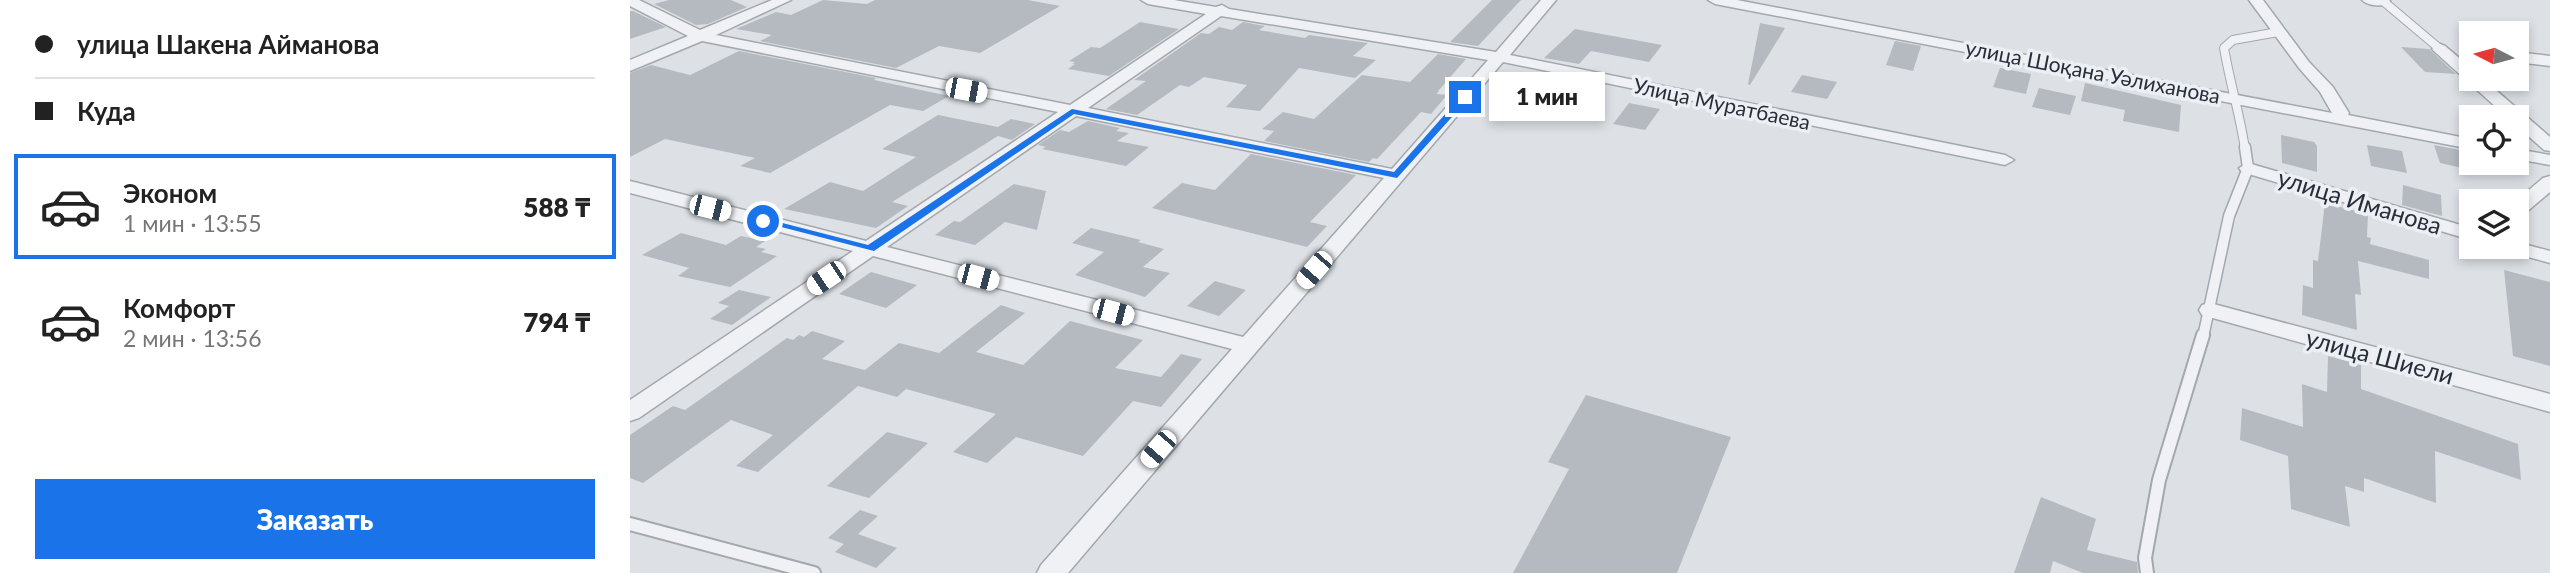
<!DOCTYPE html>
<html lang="ru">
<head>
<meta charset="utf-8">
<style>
	:root { --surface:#fff; --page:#f2f2f2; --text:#222; --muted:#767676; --line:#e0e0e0; --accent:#1a73e8 }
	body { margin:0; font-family:Lato,sans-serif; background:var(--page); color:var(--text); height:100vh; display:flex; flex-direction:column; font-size:26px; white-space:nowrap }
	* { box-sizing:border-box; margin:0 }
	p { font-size:23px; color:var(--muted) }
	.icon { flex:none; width:38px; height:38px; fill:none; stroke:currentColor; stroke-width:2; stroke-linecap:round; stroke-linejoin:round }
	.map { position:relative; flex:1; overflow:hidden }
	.side { display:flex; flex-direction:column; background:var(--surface); width:630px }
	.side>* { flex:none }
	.top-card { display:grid; align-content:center; height:154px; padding:0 35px; background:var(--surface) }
	.needle { width:46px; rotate:276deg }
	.tools { position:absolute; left:1829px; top:21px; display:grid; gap:14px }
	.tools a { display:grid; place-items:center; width:70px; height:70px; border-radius:0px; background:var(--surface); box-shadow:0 4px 10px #0003; font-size:35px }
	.end { position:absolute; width:32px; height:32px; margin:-16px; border:9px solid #1a73e8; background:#fff; box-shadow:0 0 0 4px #fff }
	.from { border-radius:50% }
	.bubble { position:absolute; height:49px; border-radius:0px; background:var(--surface); box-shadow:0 4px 10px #0003; font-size:23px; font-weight:800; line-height:49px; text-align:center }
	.car { position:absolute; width:21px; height:42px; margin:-21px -10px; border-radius:9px; box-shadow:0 0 5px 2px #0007; background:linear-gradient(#fff 24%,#345 0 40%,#fff 0 76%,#345 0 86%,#fff 0) }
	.top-card b { display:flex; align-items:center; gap:24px; height:66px; font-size:26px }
	.top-card b+b { border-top:2px solid var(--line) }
	.top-card i { width:18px; height:18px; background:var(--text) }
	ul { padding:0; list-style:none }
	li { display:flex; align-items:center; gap:21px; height:105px; margin:0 14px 10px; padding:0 21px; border:4px solid transparent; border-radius:0px }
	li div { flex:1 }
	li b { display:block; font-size:26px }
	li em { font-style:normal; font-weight:800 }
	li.current { border-color:var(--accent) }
	li>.icon { width:63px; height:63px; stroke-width:1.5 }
	.button { display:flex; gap:14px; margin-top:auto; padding:14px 35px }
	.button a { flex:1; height:80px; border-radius:0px; background:var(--accent); color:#fff; font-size:28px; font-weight:800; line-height:80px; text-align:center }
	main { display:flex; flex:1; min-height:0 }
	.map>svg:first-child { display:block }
	.building { fill:#b5bac1 }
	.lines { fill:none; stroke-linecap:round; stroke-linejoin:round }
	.lane-far2-casing { stroke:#a3a8ae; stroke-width:10 }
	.lane-far1-casing { stroke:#a3a8ae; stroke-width:13 }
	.lane-casing { stroke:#a3a8ae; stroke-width:16 }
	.street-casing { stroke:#a3a8ae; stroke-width:3 }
	.lane-far2 { stroke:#eff1f4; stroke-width:8 }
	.lane-far1 { stroke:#eff1f4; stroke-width:10 }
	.lane { stroke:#eff1f4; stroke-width:12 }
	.street { fill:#eff1f4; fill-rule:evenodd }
	.route { fill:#1a73e8 }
	.labels { text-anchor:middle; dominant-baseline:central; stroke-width:7; stroke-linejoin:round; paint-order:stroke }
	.far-street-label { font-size:21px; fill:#282f3a; stroke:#eceff3 }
	.street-label { font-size:24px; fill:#282f3a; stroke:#eceff3 }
</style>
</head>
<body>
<main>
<section class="side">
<div class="top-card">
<b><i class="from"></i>улица Шакена Айманова</b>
<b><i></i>Куда</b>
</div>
<ul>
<li class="current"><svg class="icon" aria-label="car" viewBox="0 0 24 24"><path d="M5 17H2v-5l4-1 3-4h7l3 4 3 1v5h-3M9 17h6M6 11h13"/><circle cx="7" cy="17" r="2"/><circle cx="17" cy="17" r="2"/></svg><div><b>Эконом</b><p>1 мин · 13:55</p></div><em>588 ₸</em></li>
<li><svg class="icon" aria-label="car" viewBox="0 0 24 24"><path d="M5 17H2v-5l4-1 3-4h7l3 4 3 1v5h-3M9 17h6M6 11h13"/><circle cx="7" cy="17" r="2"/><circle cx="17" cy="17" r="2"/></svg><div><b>Комфорт</b><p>2 мин · 13:56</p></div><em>794 ₸</em></li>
</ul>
<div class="button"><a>Заказать</a></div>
</section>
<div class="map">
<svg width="1920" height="573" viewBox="0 0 1920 573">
	<rect width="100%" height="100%" fill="#dde1e5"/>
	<g class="building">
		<polygon points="39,0 101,0 117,7 78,24 66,25 24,4"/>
		<polygon points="193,0 237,4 245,0 398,0 430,6 350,53 309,46 266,68 130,41 142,35 106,29 146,12 161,15"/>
		<polygon points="862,0 891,0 848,46 820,42"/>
		<polygon points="0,11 3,11 36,27 0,39"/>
		<polygon points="510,22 549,29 479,76 438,69 445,64 442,64 445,62 439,61 461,47 470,48"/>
		<polygon points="613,22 635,26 629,30 675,38 679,35 738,43 723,56 746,60 725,78 669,68 630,111 596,107 617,85 574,77 559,87 550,85 507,115 476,109 516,81 504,80 571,33 579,34 589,27 602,30"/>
		<polygon points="1130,23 1155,28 1120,85 1118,84"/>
		<polygon points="945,29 972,34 1032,45 1019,62 961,51 949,64 914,58"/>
		<polygon points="1265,41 1291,46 1283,71 1256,65"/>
		<polygon points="1771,47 1799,49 1826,74 1795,72"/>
		<polygon points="109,51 246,78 244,80 319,96 293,111 260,105 140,173 110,166 125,158 35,139 0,157 0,73 21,65 60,75"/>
		<polygon points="808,54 836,59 809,90 807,94 817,95 801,114 791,112 747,159 743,158 739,162 634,141 644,131 632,129 653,112 684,119 732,75 780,82"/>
		<polygon points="1370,68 1401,74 1396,94 1363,87"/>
		<polygon points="1172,75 1207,82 1197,99 1161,92"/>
		<polygon points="1455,83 1551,105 1549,132 1493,121 1495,110 1451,101"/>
		<polygon points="1409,88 1446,96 1440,115 1402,107"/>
		<polygon points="999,103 1030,109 1015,130 983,124"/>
		<polygon points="308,115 368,127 381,119 405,124 382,140 368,136 262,202 278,206 246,228 154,209 200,182 233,191 286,157 252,149"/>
		<polygon points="458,121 490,128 486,131 499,133 487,141 519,147 496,166 412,149 416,147 408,145 430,130 439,132"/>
		<polygon points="1651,135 1684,142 1687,146 1687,172 1652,163"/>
		<polygon points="1737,145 1772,151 1777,173 1741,166"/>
		<polygon points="1804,145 1830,150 1837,169 1810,163"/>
		<polygon points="621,154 726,175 680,222 697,226 677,247 522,208 552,183 585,190"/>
		<polygon points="384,184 416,191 407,230 375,222 345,245 305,235 324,221 330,222"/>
		<polygon points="1773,185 1811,195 1812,216 1772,205"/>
		<polygon points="1695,203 1738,214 1737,237 1741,238 1740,244 1799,260 1799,279 1728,261 1731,295 1725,294 1727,330 1672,315 1673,285 1683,288 1683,260 1688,261"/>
		<polygon points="461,228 511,240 508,242 534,249 513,267 540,273 515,297 445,275 474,252 442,243"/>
		<polygon points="51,233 96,245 111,236 135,241 126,247 136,249 131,252 147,256 100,287 48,276 59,268 12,255"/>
		<polygon points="1874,270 1920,282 1920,366 1883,356"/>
		<polygon points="241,272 287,285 256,308 209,294"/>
		<polygon points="585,281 616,290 589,316 557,306"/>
		<polygon points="109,290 141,297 102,325 80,319 99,306 88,303"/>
		<polygon points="371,305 395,313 346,352 393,365 440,321 513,340 485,368 531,377 551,354 572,359 531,407 503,401 453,456 386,437 357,463 323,452 366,414 276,389 267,397 228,386 128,472 106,466 143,435 101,420 13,483 0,478 0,435 43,406 55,410 157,338 163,340 169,335 174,337 182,331 215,341 192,359 235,370 269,343 309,353"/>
		<polygon points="1698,356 1731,365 1731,389 1888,444 1891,480 1805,451 1806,503 1734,478 1734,492 1715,486 1720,527 1661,509 1658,456 1610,440 1612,408 1673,427 1672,384 1697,392"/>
		<polygon points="956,395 1101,437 1047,573 883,573 939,469 918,462"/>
		<polygon points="257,432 298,443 239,498 197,486"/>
		<polygon points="1411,497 1466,519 1457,550 1507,562 1508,573 1453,573 1423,561 1420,573 1384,573"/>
		<polygon points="230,510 248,516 228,534 267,548 246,568 205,552 214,544 198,538"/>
	</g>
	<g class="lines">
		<g class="lane-far2-casing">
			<g id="lane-far2">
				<polyline points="1753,1 1810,49"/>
				<path d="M1615 149C1610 115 1600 83 1594 48L1603 40 1648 32"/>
			</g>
		</g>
		<g class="lane-far1-casing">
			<polyline id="lane-far1" points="1573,337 1599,216 1618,168 1615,147"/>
		</g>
		<g class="lane-casing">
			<g id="lane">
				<polyline points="0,524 184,573"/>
				<polyline points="1517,573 1515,558 1529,480 1573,335"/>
			</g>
		</g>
		<g class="street-casing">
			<g id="street">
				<path d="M0 0H9L70 30 142 0H161L86 35 440 105 576 14 518 4 511 0H544L586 7 592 5 599 9 866 52 911 0H926L880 55 1375 155 1384 160 1375 165 873 62 438 573H407L411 565 602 349 243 256 9 418 0 421V400L223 251 0 193V181L236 241 428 112 72 41 0 71V60L58 36 0 6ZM591 16 858 60 762 169 458 108ZM446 116 754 178 613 337 257 247Z"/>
				<polygon points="1078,0 1107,0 1702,113 1690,92 1669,68 1619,0 1633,0 1679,62 1703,87 1719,113 1718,115 1841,139 1841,149 1085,4"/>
				<path d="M1732 0H1759L1760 1C1754 8 1738 6 1732 0Z"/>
				<polygon points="1810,44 1815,46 1841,68 1841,79 1853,79 1920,137 1920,151 1914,150 1886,125 1886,117 1877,117 1805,52 1802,49"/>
				<polygon points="1886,52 1920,56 1920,66 1886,62"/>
				<polygon points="1886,149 1920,155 1920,165 1886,159"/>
				<polygon points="1618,163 1841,228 1841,240 1612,172 1609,168"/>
				<polygon points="1920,176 1920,192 1893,215 1886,217 1886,201 1913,178"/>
				<polygon points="1886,242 1920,251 1920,263 1876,251 1873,247 1886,247"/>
				<polygon points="1580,303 1920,394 1920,412 1572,315 1569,310 1572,305"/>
			</g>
		</g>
		<use href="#lane-far2" class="lane-far2"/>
		<use href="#lane-far1" class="lane-far1"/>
		<use href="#lane" class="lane"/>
		<use href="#street" class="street"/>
	</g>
	<polygon class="route" points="832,95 840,97 767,178 444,114 244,251 128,221 133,218 238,245 442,109 764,172"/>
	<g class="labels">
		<g class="far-street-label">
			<text transform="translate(1463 71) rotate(11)">улица Шоқана Уәлиханова</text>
			<text transform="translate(1092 103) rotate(12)">Улица Муратбаева</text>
		</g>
		<g class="street-label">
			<text transform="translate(1730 201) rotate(17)">улица Иманова</text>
			<text transform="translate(1750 356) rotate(15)">улица Шиели</text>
		</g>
	</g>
</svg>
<div class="tools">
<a><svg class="needle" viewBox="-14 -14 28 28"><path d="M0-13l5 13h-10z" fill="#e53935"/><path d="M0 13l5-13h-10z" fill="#767676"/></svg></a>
<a><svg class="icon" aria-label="locate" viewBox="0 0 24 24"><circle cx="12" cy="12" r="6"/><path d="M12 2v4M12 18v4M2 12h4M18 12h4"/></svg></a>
<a><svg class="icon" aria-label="layers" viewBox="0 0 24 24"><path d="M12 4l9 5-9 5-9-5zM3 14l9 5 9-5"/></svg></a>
</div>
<i class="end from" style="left:133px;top:221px"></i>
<i class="end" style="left:835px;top:97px"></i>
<div class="bubble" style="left:859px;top:72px;width:116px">1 мин</div>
<i class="car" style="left:336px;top:90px;rotate:101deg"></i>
<i class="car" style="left:80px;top:208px;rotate:104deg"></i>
<i class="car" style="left:684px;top:270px;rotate:221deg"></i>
<i class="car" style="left:348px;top:277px;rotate:105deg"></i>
<i class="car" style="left:196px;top:278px;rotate:236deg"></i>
<i class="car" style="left:483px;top:312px;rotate:105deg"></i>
<i class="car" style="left:528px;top:449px;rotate:221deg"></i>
</div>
</main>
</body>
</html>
